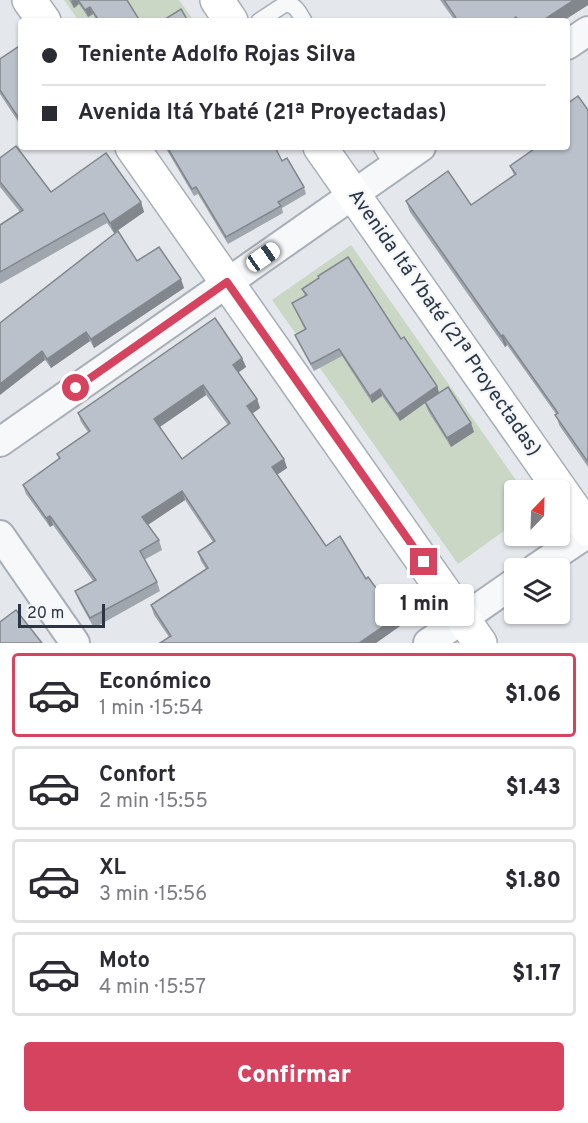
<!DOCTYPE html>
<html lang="es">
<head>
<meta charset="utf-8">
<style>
	:root { --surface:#fff; --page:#f7f7f7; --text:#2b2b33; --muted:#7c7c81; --line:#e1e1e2; --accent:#d6435f }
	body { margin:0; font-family:Overpass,sans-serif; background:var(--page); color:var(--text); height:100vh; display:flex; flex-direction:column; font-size:22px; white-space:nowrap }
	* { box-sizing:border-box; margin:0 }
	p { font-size:20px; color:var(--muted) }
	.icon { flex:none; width:33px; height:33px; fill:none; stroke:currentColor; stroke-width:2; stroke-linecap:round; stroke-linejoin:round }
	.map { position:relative; height:643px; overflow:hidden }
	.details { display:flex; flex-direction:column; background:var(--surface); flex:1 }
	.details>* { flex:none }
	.banner { position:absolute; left:18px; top:18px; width:552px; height:132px; border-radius:6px; box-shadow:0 2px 4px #0004; display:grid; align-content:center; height:132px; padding:0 24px; background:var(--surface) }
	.needle { width:39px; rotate:23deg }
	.tools { position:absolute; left:504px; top:480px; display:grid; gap:12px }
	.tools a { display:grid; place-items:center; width:66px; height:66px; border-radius:6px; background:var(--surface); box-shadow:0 2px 4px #0004; font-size:30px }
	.scale { position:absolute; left:18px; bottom:15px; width:87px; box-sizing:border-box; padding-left:6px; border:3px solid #2a3546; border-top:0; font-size:16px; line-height:21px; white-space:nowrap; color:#2a3546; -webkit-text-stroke:4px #f4f6f9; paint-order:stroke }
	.end { position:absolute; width:27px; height:27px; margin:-14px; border:8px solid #d6435f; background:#fff; box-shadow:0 0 0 3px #fff }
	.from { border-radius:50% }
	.bubble { position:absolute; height:42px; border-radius:6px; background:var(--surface); box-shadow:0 2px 4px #0004; font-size:20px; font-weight:800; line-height:42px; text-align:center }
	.car { position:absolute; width:18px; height:36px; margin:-18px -9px; border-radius:8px; box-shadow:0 0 4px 2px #0007; background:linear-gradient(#fff 24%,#345 0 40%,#fff 0 76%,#345 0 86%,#fff 0) }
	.banner b { display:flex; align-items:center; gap:21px; height:57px; font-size:22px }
	.banner b+b { border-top:2px solid var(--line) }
	.banner i { width:15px; height:15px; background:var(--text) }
	ul { padding:10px 0 0; list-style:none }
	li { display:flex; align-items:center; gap:18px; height:84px; margin:0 12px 9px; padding:0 12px; border:3px solid var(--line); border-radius:6px }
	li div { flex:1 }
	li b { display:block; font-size:22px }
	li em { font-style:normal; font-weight:800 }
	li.active { border-color:var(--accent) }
	li>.icon { width:54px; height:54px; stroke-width:1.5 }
	.button { display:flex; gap:12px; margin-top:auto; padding:12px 24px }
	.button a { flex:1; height:69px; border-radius:6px; background:var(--accent); color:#fff; font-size:24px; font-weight:800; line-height:69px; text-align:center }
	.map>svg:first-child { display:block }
	.green { fill:#cad7c4 }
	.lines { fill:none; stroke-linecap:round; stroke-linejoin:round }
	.service-casing { stroke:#a8aeb7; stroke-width:18 }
	.minor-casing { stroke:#a8aeb7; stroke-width:32 }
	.secondary-casing { stroke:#a8aeb7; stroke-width:36 }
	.service { stroke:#f7f8fa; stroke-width:15 }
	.minor { stroke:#f7f8fa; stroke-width:28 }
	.secondary { stroke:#fff; stroke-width:33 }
	.wall { fill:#a0a6ae; fill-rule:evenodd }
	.shaded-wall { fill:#82878d }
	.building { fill:#bac1ca; stroke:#82878d; stroke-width:1.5; fill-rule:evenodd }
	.route { stroke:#d6435f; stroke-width:8 }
	.labels { text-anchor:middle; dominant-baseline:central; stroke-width:4.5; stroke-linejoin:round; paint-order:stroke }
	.street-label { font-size:20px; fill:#2a3546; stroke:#f4f6f9 }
</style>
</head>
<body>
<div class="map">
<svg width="588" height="643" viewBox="0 0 588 643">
	<rect width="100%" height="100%" fill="#e4e7ec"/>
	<g class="green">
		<polygon points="64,0 179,0 194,21 79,21"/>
		<polygon points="351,245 523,490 514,490 514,524 458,564 272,300"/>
	</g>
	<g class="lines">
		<g class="service-casing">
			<g id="service">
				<path d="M259 21 285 4C296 4 299 13 304 21"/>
				<polyline points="381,147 393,166"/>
			</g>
		</g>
		<g class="minor-casing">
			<g id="minor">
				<polyline points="567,45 588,31"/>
				<polyline points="0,442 421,147"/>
				<polyline points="0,535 75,643"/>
				<polyline points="536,568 588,533"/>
				<polyline points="428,643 514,583"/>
			</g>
		</g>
		<g class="secondary-casing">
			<g id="secondary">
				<polyline points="29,0 44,21"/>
				<polyline points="217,0 231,21"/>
				<polyline points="132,147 480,643"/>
				<polyline points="320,147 588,529"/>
			</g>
		</g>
		<use href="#service" class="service"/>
		<use href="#minor" class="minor"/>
		<use href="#secondary" class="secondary"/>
	</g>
	<g class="wall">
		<polygon points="69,0 127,0 140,21 97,21 93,14 88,17 79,4 74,8"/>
		<polygon points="440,0 588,0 588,5 563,21 455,21"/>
		<polygon points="0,59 21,126 0,94"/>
		<polygon points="588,110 588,467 559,425 556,414 507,345 505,347 410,212 406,201 471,205 514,175 510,166"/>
		<polygon points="165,147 275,147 282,161 304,187 306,194 282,208 283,213 228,244 198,194 194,196"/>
		<polygon points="0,158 51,192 141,202 144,212 114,233 107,223 0,284 0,225 20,212 0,187"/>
		<polygon points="137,261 184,288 94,348 90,341 51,368 45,360 0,323"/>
		<polygon points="318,276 401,339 437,386 439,393 471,423 474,432 451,447 428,411 425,403 400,421 382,396 372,403 342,356 314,371 298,342 295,335 305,330 292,303 305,296 302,289 319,278"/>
		<path d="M242 358 246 367 238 373 257 399 260 408 252 414 284 459 287 468 277 475 326 546 366 579 400 626 376 643H160L169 637 154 615 151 605 206 569 201 561 198 552 213 542 185 500 148 525 159 540 162 550 144 560 157 582 160 591 94 628 79 601 75 591 93 581 53 525 50 527 26 494 23 485 59 459 57 454 88 432 81 422 78 413ZM206 395 228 425 182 459 160 427Z"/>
	</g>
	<g class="shaded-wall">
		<polygon points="73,0 77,0 79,4 74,8 71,1"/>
		<polygon points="574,0 588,0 588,5 563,21 542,21"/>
		<polygon points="90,7 93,14 88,17 85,10"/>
		<polygon points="516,17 518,21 510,21"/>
		<polygon points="21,115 21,126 18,117"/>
		<polygon points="141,202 144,212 114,233 110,223"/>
		<polygon points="181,279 184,288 94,348 91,339"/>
		<polygon points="86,332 90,341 51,368 47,359"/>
		<polygon points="503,335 507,345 505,347 501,336"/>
		<polygon points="42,351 45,360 0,395 0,384"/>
		<polygon points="242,358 246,367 236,374 233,365"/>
		<polygon points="203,385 206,395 158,428 154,419"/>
		<polygon points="437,386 439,393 400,421 397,414"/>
		<polygon points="380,389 382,396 372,403 370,396"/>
		<polygon points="257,399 260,408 250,415 247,406"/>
		<polygon points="471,423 474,432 451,447 447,438"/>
		<polygon points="284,459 287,468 275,476 272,467"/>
		<polygon points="182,491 185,500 146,526 142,517"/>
		<polygon points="50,516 53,525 50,527 46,518"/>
		<polygon points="397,617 400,626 376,643 359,643"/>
	</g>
	<g class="building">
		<polygon points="78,0 127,0 140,21 99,21 90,7 85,10"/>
		<polygon points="444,0 574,0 542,21 519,21 516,17 510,21 458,21"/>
		<polygon points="181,9 188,21 162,21"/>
		<polygon points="21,45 21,115 18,117 0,90 0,59"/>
		<polygon points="578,96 588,110 588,462 555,415 558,413 503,335 501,336 406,201 448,171 471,205 516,174 510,166 537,147 567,147 567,104"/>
		<polygon points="16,146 51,192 106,153 141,202 110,223 104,213 0,272 0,225 23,210 0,182 0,158"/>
		<polygon points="167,147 275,147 282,161 287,158 304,187 278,202 281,206 226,237 196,187 192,189"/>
		<polygon points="118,231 137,261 159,247 181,279 91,339 86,332 47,359 42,351 0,384 0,323"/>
		<polygon points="348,257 401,339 404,337 437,386 397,414 380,389 370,396 339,349 311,364 295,335 306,329 292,303 307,295 302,289 319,278 318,276"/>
		<path d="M215 318 242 358 233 365 257 399 247 406 284 459 272 467 326 546 340 536 366 579 368 577 397 617 359 643H160L171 636 151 605 208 568 198 552 215 541 182 491 142 517 159 540 140 551 157 582 90 618 75 591 96 580 50 516 46 518 23 485 60 458 57 454 90 431 78 413ZM203 385 230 423 182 459 154 419Z"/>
		<polygon points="448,387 471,423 447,438 425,402"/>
		<polygon points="16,610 42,643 0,643 0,622"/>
	</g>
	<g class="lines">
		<polyline class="route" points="76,388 227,282 424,562"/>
	</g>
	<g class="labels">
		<g class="street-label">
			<text transform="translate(444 323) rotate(55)">Avenida Itá Ybaté (21ª Proyectadas)</text>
		</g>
	</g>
</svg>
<div class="tools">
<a><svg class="needle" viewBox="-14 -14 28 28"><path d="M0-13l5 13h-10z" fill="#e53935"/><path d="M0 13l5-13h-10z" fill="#7c7c81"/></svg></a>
<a><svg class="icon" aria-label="layers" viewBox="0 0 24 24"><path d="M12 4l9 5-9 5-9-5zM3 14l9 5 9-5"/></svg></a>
</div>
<div class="scale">20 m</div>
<i class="end from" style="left:76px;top:388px"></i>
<i class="end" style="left:424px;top:562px"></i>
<div class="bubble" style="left:375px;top:584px;width:99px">1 min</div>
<i class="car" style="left:263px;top:257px;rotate:55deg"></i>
<div class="banner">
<b><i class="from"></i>Teniente Adolfo Rojas Silva</b>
<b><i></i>Avenida Itá Ybaté (21ª Proyectadas)</b>
</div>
</div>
<section class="details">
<ul>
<li class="active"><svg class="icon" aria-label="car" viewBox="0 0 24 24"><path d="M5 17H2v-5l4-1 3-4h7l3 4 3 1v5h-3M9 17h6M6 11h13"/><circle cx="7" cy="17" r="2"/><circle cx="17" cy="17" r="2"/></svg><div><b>Económico</b><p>1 min · 15:54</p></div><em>$1.06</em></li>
<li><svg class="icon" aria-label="car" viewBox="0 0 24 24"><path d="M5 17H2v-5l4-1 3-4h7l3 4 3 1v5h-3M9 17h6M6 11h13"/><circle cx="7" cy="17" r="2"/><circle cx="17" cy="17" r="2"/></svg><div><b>Confort</b><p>2 min · 15:55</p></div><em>$1.43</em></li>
<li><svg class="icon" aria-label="car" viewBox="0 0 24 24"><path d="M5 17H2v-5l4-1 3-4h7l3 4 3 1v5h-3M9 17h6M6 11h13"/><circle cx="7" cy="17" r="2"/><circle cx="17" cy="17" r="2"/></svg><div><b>XL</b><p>3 min · 15:56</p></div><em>$1.80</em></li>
<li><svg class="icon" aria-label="car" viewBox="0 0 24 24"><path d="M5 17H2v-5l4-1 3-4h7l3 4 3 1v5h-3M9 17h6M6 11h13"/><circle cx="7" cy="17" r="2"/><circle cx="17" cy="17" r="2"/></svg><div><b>Moto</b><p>4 min · 15:57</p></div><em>$1.17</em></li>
</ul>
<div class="button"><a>Confirmar</a></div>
</section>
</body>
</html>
